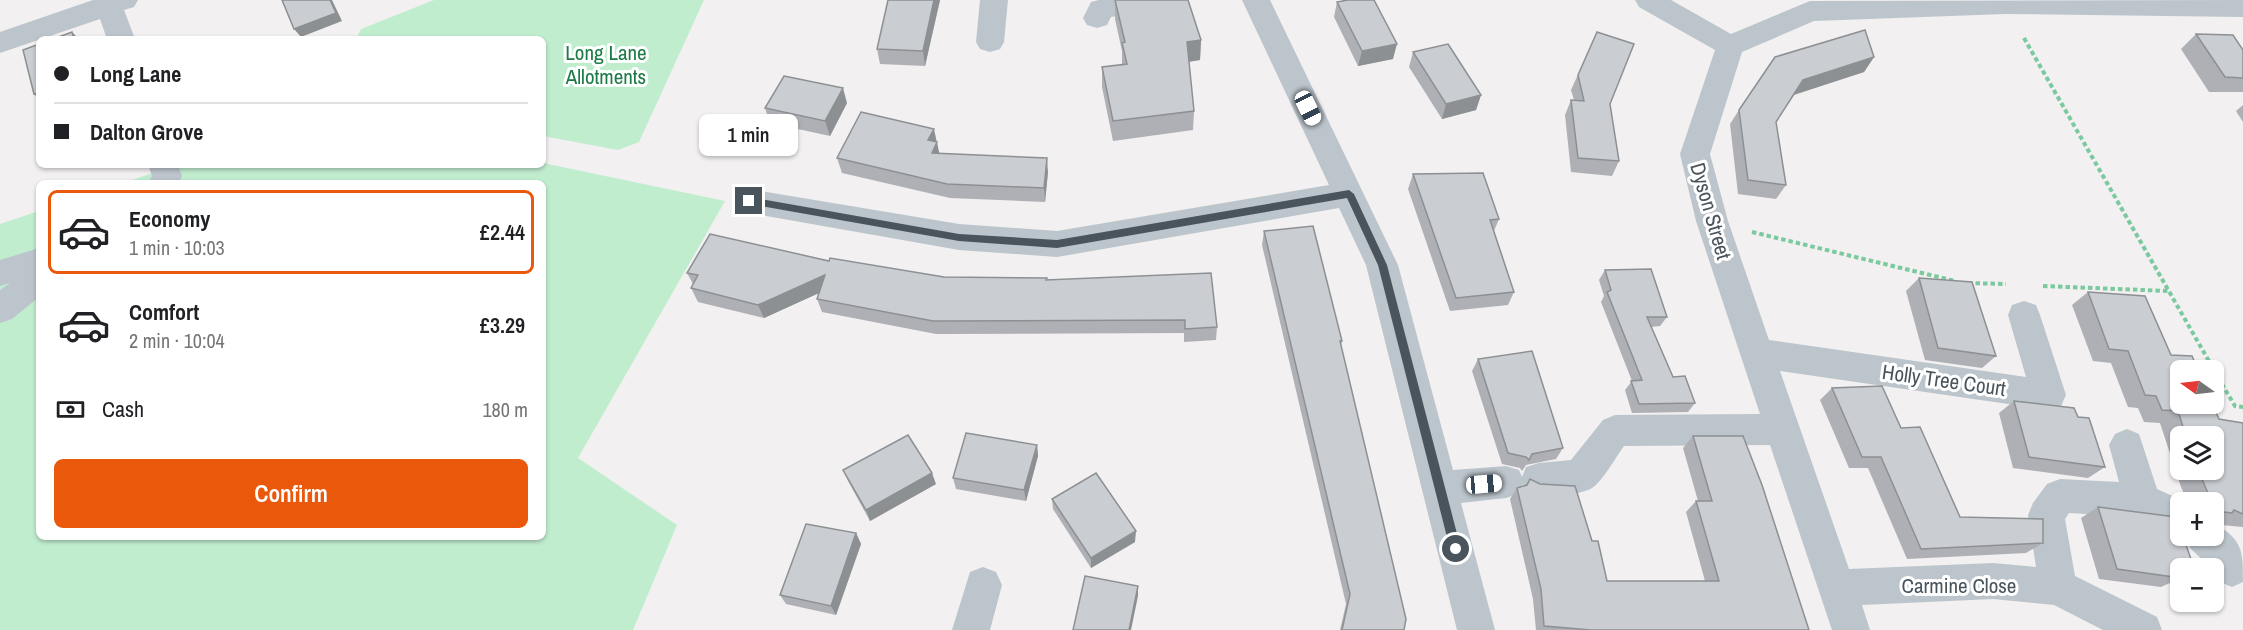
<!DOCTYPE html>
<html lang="en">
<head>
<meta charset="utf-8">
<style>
	:root { --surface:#fff; --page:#f2f2f2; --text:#202124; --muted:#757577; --line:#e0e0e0; --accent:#ea580c }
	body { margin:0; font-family:"Archivo Narrow",sans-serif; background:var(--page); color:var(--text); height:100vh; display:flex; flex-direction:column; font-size:22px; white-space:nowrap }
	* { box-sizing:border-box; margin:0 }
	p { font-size:20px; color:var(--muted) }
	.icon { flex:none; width:33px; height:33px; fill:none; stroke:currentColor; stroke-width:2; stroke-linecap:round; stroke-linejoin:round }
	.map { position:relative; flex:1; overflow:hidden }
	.drawer { position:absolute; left:36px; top:180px; width:510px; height:360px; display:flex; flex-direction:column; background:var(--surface); border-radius:9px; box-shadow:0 2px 4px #0004 }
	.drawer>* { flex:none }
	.hud { position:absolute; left:36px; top:36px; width:510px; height:132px; border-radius:9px; box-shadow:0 2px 4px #0004; display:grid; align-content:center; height:132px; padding:0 18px; background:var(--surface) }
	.needle { width:39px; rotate:284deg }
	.buttons { position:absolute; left:2170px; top:360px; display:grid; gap:12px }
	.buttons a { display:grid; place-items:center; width:54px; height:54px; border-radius:9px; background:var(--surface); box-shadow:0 2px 4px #0004; font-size:30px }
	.end { position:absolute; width:27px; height:27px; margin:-14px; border:8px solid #49545c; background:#fff; box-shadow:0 0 0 3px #fff }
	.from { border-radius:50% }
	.bubble { position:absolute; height:42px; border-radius:9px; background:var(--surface); box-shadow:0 2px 4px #0004; font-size:20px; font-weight:600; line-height:42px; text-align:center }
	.car { position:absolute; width:18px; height:36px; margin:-18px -9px; border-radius:8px; box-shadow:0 0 4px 2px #0007; background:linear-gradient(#fff 24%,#345 0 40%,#fff 0 76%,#345 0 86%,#fff 0) }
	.hud b { display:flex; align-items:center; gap:21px; height:57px; font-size:22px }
	.hud b+b { border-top:2px solid var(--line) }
	.hud i { width:15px; height:15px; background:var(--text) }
	ul { padding:10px 0 0; list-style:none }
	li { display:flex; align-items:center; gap:18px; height:84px; margin:0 12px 9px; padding:0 6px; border:3px solid transparent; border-radius:9px }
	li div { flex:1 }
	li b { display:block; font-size:22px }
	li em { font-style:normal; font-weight:600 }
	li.active { border-color:var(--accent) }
	li>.icon { width:54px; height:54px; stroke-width:1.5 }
	.pay { display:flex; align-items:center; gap:15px; height:66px; padding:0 18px; font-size:22px }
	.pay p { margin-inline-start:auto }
	.cta { display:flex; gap:12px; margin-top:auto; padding:12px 18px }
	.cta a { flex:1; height:69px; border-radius:9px; background:var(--accent); color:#fff; font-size:24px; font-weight:600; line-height:69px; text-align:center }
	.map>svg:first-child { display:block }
	.green { fill:#c1edcf }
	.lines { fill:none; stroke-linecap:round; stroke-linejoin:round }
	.path { stroke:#7bc99e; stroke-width:4; stroke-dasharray:4.5 3; stroke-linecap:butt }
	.minor { fill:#bcc5cc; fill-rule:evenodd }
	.wall { fill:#aeb0b5; fill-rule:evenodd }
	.shaded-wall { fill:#8d9093 }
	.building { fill:#cacdd2; stroke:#8d9093; stroke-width:1.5 }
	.route { fill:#49545c }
	.labels { text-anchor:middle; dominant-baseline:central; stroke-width:6; stroke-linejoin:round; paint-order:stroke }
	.park-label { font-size:21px; fill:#1c7a46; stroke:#fff }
	.street-label { font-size:21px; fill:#49545c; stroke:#fff }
</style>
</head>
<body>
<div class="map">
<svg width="2243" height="630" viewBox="0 0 2243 630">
	<rect width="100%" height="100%" fill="#f2f0f0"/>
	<g class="green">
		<polygon points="434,0 704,0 639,142 618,150 543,136 543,39 356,39 361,29"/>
		<polygon points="543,163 725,201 578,458 677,525 633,630 0,630 0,224 39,211 39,537 543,537 543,183 123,183 176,165"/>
	</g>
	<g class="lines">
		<g class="path">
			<polyline points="2024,38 2214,370"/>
			<polyline points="1752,232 1955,281"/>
			<polyline points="1968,283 2006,284"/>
			<polyline points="2043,286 2168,291"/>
			<polyline points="2214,371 2235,406 2243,407"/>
		</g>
		<g class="minor">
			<polygon points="93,0 138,0 134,7 124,10 135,39 107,39 100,19 0,53 0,32"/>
			<polygon points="980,0 1008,0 1004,42 1000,49 990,52 980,49 976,42"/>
			<polygon points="1099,0 1176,0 1172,7 1111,17 1107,25 1097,28 1087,25 1083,18 1091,2"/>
			<path d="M1242 0H1270L1398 265 1453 470 1506 466 1519 470 1522 477 1526 467 1539 463 1571 460 1603 420 1615 415 1760 414 1696 221 1680 154 1715 50 1639 7 1635 0H1671L1731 34 1810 1 2243 0V17L2005 14 1814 21 1742 52 1710 154 1728 221 1769 340 2026 377 2008 315 2012 305 2024 301 2036 305 2040 315 2066 395 2061 406 2049 410 1780 371 1849 569 1993 563 2036 567 2028 515 2033 503 2047 484 2060 479 2119 482 2109 445 2115 434 2127 429 2139 434 2157 489 2186 502H2181V535L2139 517 2069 513 2065 519 2075 576 2157 617 2162 630H2103L2054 605 1993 599 1862 605 1870 630H1832L1770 445 1624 446C1616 457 1602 482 1592 488 1577 497 1542 496 1526 491L1523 484 1519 494 1506 498 1461 503 1495 630H1457L1366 265 1339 208 1057 257 959 250 749 213 738 210 734 201 738 192 749 189 959 224 1057 231 1329 185Z"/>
			<polygon points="148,165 178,165 182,176 179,183 148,183 152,176"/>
			<polygon points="39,248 39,297 12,319 0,323 0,290 10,283 0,286 0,260"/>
			<path d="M2214 523C2243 540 2243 551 2243 582L2232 587C2222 583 2214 580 2214 568H2211L2190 548 2185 536H2214Z"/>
			<polygon points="983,567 996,572 1002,585 990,630 952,630 970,572"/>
		</g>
	</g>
	<g class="wall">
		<polygon points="888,0 940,0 925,66 880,64 877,49"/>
		<polygon points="1115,0 1201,40 1200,60 1189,62 1194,111 1193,130 1113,141 1102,87 1102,67 1122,65 1122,51 1115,19"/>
		<polygon points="1337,2 1393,59 1358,66 1334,17"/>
		<polygon points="1597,32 1619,161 1612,176 1571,172 1565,115 1571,100 1574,100 1571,90"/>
		<polygon points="2196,34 2243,50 2243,92 2209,92 2181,49"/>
		<polygon points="1413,52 1481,95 1476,110 1442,119 1409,67"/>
		<polygon points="1874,57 1864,72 1794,95 1776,122 1786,185 1776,199 1738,194 1730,124 1739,110"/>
		<polygon points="847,103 830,136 770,123 765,108"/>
		<polygon points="2243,105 2243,122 2236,111"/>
		<polygon points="936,142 939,154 1048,172 1045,202 950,198 842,173 837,158"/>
		<polygon points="1413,174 1499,219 1494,231 1514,292 1508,305 1450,311 1408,189"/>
		<polygon points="1264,231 1342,341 1341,346 1404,630 1340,630 1346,604 1262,245"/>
		<polygon points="829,261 944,277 1047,280 1217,327 1216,340 1184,342 1184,333 936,334 822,312 817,299 819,293 764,318 698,302 691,288 693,284 687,273"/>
		<polygon points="1605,270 1667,317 1660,326 1651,327 1673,377 1695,403 1688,412 1632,413 1625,390 1632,381 1601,302 1604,296 1599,280"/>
		<polygon points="1919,278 1996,356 1982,368 1925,360 1906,291"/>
		<path d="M2088 292 2171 355 2219 419 2243 423V527L2221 525 2215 522H2214V502H2188L2181 487 2160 423 2144 422 2138 408 2128 407 2111 363 2093 361 2072 305ZM2181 436H2214V470H2181Z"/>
		<polygon points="1478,359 1563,448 1556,459 1526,465 1522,471 1520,468 1502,464 1472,371"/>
		<polygon points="1832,388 1901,428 1960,517 2043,543 2026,553 1907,559 1868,468 1849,468 1820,400"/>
		<polygon points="2014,401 2105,467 2088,478 2013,468 1999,413"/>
		<polygon points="1693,436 1809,630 1536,630 1533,599 1510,499 1517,488 1526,485 1530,479 1592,541 1607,581 1705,581 1686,512 1696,501 1698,501 1683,448"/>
		<polygon points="1037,445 1038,456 1026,501 956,489 953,478"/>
		<polygon points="843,470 936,484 870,521 848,481"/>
		<polygon points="1052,499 1135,542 1091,568 1053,509"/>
		<polygon points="2098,507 2181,568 2181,580 2175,583 2172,582 2161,587 2099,579 2081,518"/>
		<polygon points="856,533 861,544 836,615 786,604 780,595"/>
	</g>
	<g class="shaded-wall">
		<polygon points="330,0 332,0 342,21 301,37 294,29"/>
		<polygon points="934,0 940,0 925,66 923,51"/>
		<polygon points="72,32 79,39 74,39"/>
		<polygon points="1201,40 1200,60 1185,62 1187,42"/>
		<polygon points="1397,44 1393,59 1358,66 1362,51"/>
		<polygon points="1874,57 1864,72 1793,95 1803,80"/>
		<polygon points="843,88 847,103 830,136 825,121"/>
		<polygon points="39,93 39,99 34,94"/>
		<polygon points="1481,95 1476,110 1442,119 1446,104"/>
		<polygon points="934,129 937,143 928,140"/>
		<polygon points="937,142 940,157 932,153"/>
		<polygon points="1047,158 1048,172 1045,202 1044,188"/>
		<polygon points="825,275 830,288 764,318 758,305"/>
		<polygon points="1037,445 1038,456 1026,501 1024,490"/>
		<polygon points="932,473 936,484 870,521 866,510"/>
		<polygon points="1136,531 1135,542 1091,568 1091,558"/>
		<polygon points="856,533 861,544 836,615 831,606"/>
		<polygon points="1138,586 1138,596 1131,630 1129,630"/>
	</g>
	<g class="building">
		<polygon points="282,0 330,0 336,13 294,29"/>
		<polygon points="888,0 934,0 923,51 877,49"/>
		<polygon points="1115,0 1188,0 1201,40 1187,42 1194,111 1113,121 1102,67 1127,64 1122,43 1125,42"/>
		<polygon points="1348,0 1374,0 1397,44 1362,51 1337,2"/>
		<polygon points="1865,30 1874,57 1803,80 1776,122 1786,185 1748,180 1739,110 1775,57"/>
		<polygon points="72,32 74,39 53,39"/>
		<polygon points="1597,32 1634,44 1610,104 1619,161 1578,158 1571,100 1584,101 1578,75"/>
		<polygon points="2196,34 2233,35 2243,50 2243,78 2225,77"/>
		<polygon points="39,44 39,93 34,94 23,50"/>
		<polygon points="1448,44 1481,95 1446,104 1413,52"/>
		<polygon points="784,76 843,88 825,121 765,108"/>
		<polygon points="861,112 934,129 928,140 937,142 932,153 1047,158 1044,188 947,184 837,158"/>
		<polygon points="1483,173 1499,219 1490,220 1514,292 1456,298 1413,174"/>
		<polygon points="1313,226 1342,341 1340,341 1406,619 1404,630 1342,630 1350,594 1264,231"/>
		<polygon points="710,234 829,261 830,258 944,277 1047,278 1046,280 1211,273 1217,327 1185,329 1185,320 933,321 817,299 825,275 758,305 691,288 698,275 687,273"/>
		<polygon points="1651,269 1667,317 1647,317 1673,377 1685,376 1695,403 1639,404 1631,381 1642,380 1607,292 1611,290 1605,270"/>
		<polygon points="1919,278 1972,282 1996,356 1938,348"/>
		<polygon points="2088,292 2145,296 2171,355 2192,356 2198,370 2181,370 2181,404 2212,404 2219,419 2243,423 2243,514 2234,510 2232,513 2215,511 2214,508 2214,502 2212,502 2198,470 2214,470 2214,436 2186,436 2178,411 2162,410 2156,396 2145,395 2128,351 2109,349"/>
		<polygon points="1532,351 1563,448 1532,454 1529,460 1526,457 1508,453 1478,359"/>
		<polygon points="1882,386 1901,428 1920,427 1960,517 2043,519 2043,543 1921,549 1881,457 1862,457 1832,388"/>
		<polygon points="2014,401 2074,408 2078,417 2089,418 2105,467 2029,457"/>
		<polygon points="966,433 1037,445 1024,490 953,478"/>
		<polygon points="908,435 932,473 866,510 843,470"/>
		<polygon points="1693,436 1743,436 1762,485 1809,630 1591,630 1544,626 1541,589 1517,488 1527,485 1530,479 1540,484 1575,486 1592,541 1598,541 1607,581 1719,581 1696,501 1712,501"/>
		<polygon points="1096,473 1136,531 1091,558 1052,499"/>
		<polygon points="2098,507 2176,517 2181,531 2181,536 2183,536 2194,568 2181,568 2181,571 2179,571 2181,578 2117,569"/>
		<polygon points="806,524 856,533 831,606 780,595"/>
		<polygon points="1085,576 1138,586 1129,630 1073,630"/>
	</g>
	<polygon class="route" points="1349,190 1354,194 1387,265 1461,549 1456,554 1450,549 1378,265 1347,198 1057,248 959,241 749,204 744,201 749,197 959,234 1057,240"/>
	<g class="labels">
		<g class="park-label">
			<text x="606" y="52">Long Lane<tspan x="606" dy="24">Allotments</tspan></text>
		</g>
		<g class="street-label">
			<text transform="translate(1711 211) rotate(74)">Dyson Street</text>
			<text transform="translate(1944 380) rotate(8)">Holly Tree Court</text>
			<text x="1959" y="585">Carmine Close</text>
		</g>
	</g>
</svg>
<div class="buttons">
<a><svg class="needle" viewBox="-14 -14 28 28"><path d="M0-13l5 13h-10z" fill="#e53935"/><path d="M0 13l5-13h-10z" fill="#757577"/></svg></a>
<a><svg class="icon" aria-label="layers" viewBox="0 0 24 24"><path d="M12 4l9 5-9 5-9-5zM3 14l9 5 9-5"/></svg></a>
<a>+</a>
<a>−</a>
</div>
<i class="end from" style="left:1456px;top:549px"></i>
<i class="end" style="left:749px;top:201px"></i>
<div class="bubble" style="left:699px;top:114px;width:99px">1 min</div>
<i class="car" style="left:1308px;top:108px;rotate:154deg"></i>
<i class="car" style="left:1484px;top:484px;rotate:85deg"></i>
<div class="hud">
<b><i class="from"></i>Long Lane</b>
<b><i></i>Dalton Grove</b>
</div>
<section class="drawer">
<ul>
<li class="active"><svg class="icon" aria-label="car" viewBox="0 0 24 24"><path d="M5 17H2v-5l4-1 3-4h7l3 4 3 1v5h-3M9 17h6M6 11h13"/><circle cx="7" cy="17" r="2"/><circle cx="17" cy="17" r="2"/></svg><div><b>Economy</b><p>1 min · 10:03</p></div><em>£2.44</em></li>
<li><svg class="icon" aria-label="car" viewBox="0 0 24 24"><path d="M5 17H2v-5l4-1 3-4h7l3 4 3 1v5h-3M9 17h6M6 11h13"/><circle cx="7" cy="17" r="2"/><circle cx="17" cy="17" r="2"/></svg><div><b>Comfort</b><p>2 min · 10:04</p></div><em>£3.29</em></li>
</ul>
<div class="pay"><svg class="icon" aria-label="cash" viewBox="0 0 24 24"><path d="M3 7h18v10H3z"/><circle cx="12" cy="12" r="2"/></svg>Cash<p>180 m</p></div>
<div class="cta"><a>Confirm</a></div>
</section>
</div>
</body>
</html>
